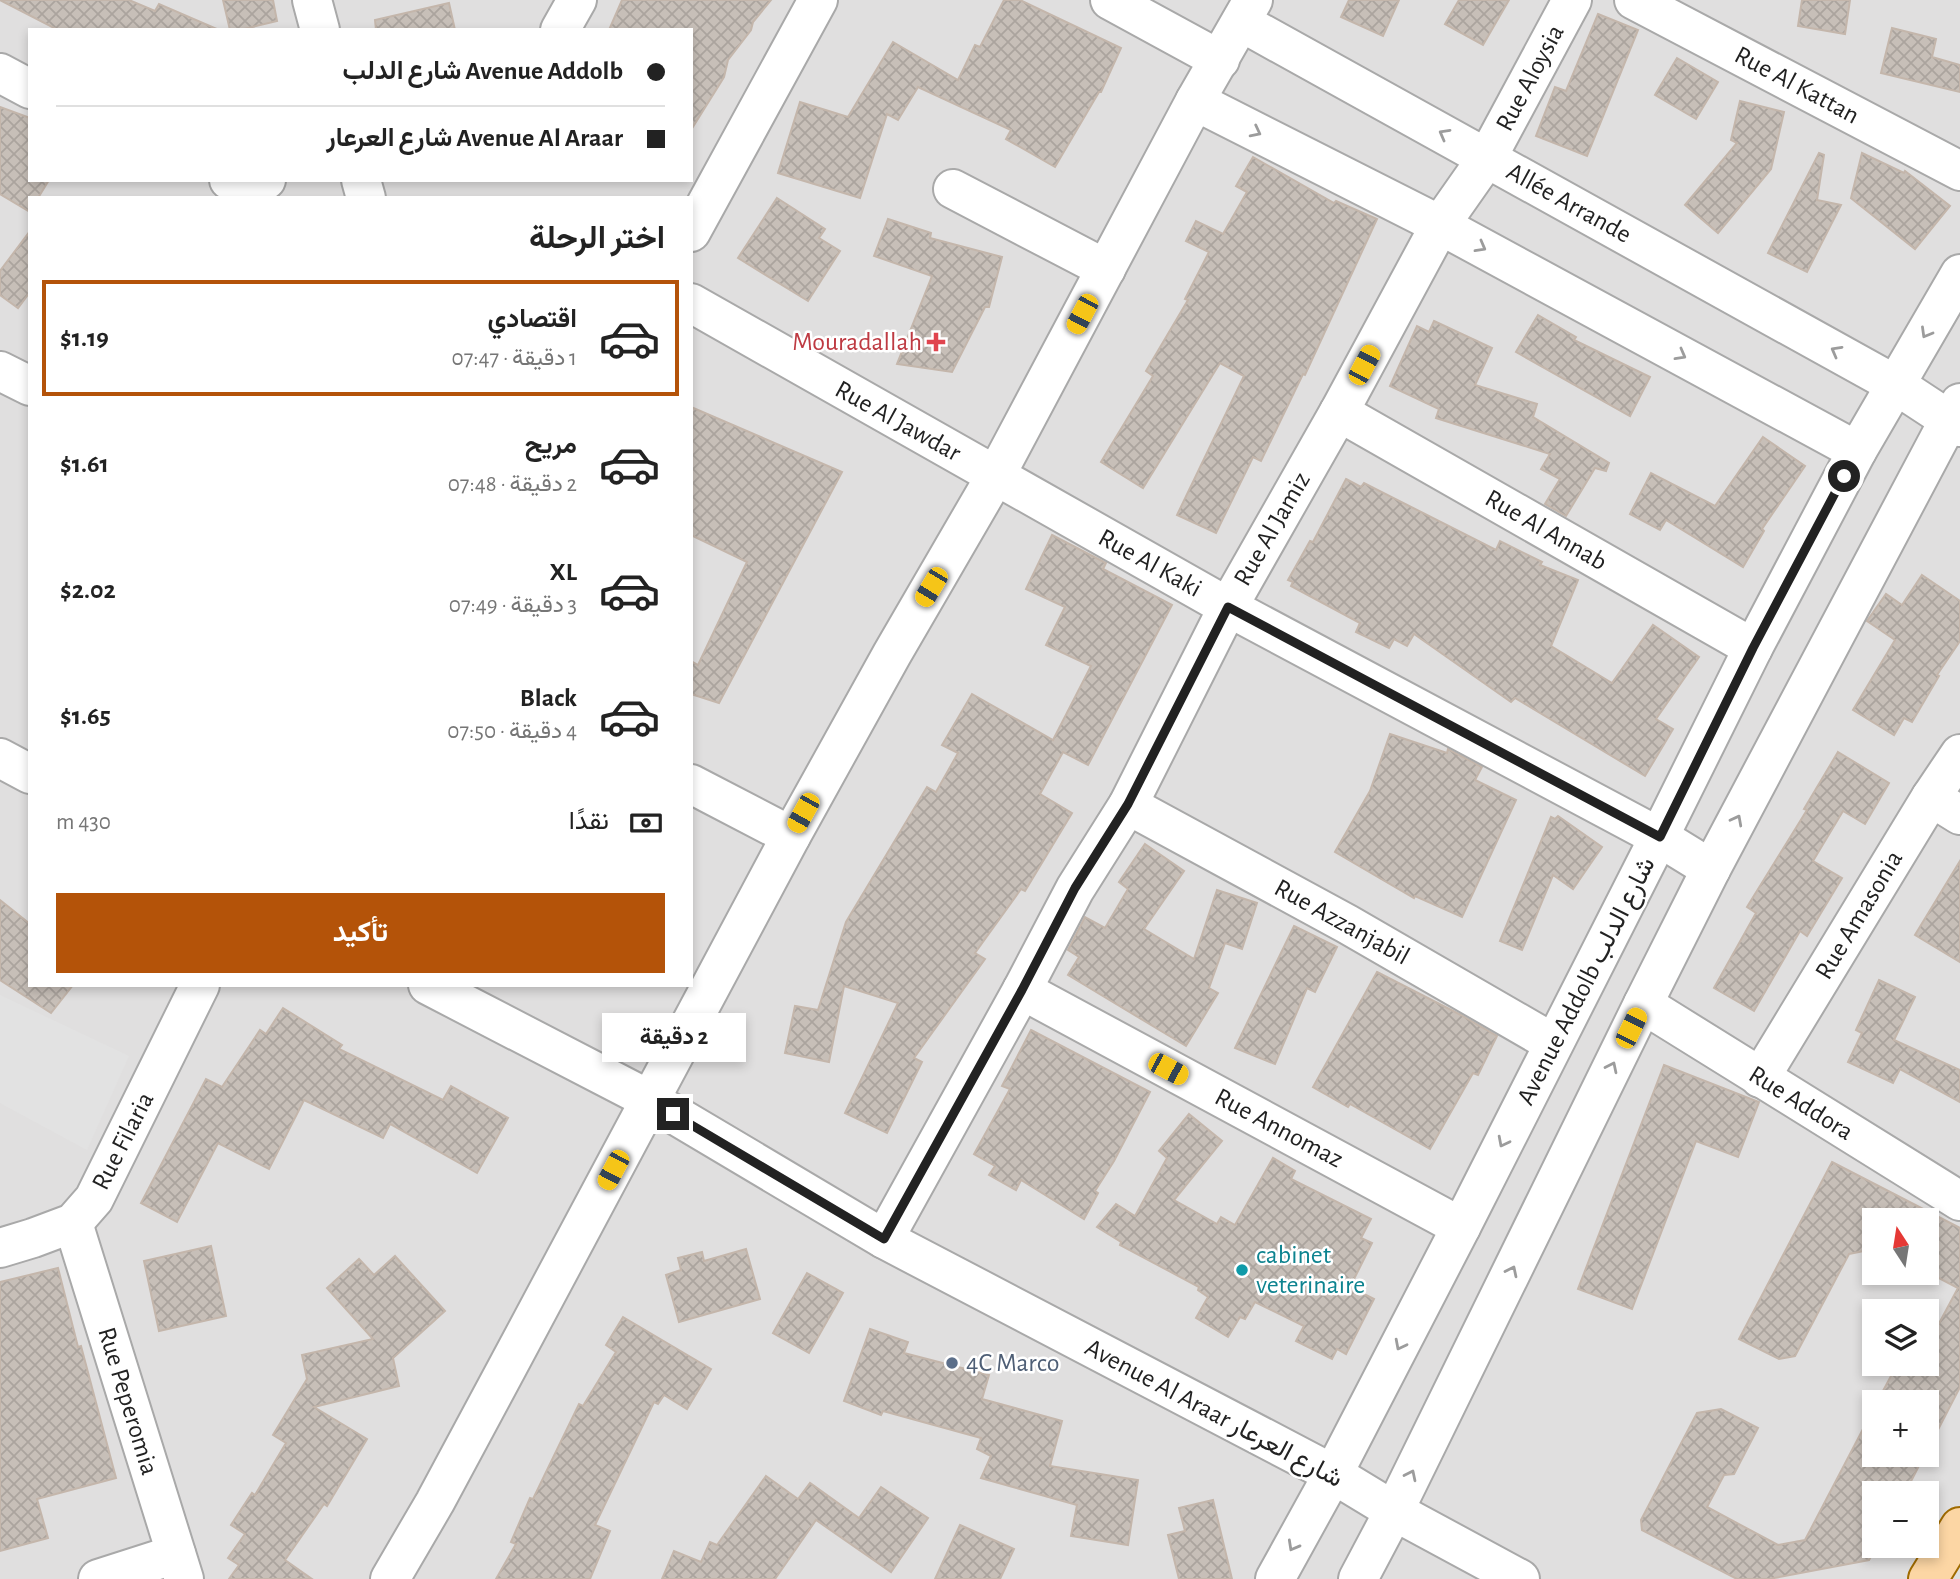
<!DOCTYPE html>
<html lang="ar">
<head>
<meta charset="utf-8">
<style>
	:root { --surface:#fff; --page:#f2f2f2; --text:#222; --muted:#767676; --line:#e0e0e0; --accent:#b45309 }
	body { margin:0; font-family:"Alegreya Sans",Vazirmatn,sans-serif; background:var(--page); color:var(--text); direction:rtl; height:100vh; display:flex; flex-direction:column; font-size:26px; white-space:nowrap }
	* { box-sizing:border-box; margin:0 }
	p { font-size:23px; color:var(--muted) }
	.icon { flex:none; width:38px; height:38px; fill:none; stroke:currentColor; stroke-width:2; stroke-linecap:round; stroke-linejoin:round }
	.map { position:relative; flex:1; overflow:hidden; direction:ltr }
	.panel { position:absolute; left:28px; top:196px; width:665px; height:791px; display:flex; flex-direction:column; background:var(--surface); border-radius:0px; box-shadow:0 4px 10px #0003; direction:rtl }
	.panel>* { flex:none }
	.banner { position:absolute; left:28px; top:28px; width:665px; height:154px; border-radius:0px; box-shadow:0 4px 10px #0003; direction:rtl; display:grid; align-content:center; height:154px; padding:0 28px; background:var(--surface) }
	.needle { width:46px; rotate:348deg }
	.fabs { position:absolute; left:1862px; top:1208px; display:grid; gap:14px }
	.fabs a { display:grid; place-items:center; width:77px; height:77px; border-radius:0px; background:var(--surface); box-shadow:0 4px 10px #0003; font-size:35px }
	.end { position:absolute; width:32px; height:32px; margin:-16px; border:9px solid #222; background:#fff; box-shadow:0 0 0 4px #fff }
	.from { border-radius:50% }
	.bubble { position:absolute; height:49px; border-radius:0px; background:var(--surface); box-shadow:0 4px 10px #0003; font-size:23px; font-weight:700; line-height:49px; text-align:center; direction:rtl }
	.car { position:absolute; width:21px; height:42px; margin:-21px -10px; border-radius:9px; box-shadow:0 0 5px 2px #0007; background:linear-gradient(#f5c518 24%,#345 0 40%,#f5c518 0 76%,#345 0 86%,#f5c518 0) }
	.banner b { display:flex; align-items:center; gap:24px; height:66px; font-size:26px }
	.banner b+b { border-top:2px solid var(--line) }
	.banner i { width:18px; height:18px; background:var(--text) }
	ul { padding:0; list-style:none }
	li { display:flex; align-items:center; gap:21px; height:116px; margin:0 14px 10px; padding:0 14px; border:4px solid transparent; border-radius:0px }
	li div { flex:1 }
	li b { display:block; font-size:26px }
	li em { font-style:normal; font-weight:700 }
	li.current { border-color:var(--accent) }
	li>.icon { width:63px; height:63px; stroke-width:1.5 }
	h2 { padding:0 28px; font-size:32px; line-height:84px }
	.pay { display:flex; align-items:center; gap:18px; height:77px; padding:0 28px; font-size:26px }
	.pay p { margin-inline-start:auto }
	.cta { display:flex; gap:14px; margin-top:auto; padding:14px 28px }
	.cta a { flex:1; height:80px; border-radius:0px; background:var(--accent); color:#fff; font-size:28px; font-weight:700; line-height:80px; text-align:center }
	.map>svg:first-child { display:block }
	.residential { fill:#e0dfdf; fill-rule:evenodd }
	.parking { fill:#e2e2e2 }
	.building { fill:url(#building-cross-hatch); stroke:#c4b6ab; stroke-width:2 }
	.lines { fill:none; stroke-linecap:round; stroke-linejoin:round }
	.minor-casing { stroke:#a9a9a9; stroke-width:42 }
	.major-casing { stroke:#a06b00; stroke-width:42 }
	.minor { stroke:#fff; stroke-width:38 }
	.major { stroke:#fcd6a4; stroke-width:38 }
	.oneway { stroke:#9c9c9c }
	.route { stroke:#222; stroke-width:9 }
	.health-dot { fill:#e0444e; stroke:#fff; stroke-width:2.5 }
	.culture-dot { fill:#0f9aa8; stroke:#fff; stroke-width:2.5 }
	.service-dot { fill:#5c6f8a; stroke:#fff; stroke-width:2.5 }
	.labels { text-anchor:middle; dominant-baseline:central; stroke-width:5; stroke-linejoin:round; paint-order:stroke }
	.street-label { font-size:26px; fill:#222; stroke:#fff }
	.health-label { font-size:26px; fill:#be3a42; stroke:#fff; text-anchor:end }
	.culture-label { font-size:26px; fill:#0d838f; stroke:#fff; text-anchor:start }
	.service-label { font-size:26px; fill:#4e5e75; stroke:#fff; text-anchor:start }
</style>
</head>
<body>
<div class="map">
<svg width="1960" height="1579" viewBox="0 0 1960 1579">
	<defs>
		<pattern id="building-cross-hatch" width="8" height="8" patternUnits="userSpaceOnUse" patternTransform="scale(1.75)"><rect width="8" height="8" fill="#c7bfb8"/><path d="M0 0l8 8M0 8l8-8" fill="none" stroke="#aba49e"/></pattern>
	</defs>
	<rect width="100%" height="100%" fill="#f2efe9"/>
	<path class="residential" d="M0 0H1960V1579H0ZM30 30H691V180H30ZM30 198H691V985H30ZM1874 1220H1927V1272H1874ZM1874 1311H1927V1363H1874ZM1874 1402H1927V1454H1874ZM1874 1493H1927V1545H1874Z"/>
	<polygon class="parking" points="0,995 129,1056 87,1150 0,1103"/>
	<g class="building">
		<polygon points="0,0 129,0 155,11 159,4 219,30 58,30"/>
		<polygon points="223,0 273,0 277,21 240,30 230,30"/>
		<polygon points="622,0 771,0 753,22 751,30 728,60 724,77 691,130 691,30 609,30"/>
		<polygon points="1004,0 1020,0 1121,48 1101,92 1099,92 1055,167 1006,139 1011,130 918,87 898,120 887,114 860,198 778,173 800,102 848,117 893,42 958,80 975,45 980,47"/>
		<polygon points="1349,0 1399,0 1383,36 1341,17"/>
		<polygon points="1459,0 1509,0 1483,45 1445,24"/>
		<polygon points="1802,0 1850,0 1845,34 1798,26"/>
		<polygon points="449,3 455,30 376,30 375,20"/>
		<polygon points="1598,14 1638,30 1587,156 1536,136 1555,87 1566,91"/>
		<polygon points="1892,28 1936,39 1932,57 1960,65 1960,92 1881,73"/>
		<polygon points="1677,58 1718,82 1696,119 1655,95"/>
		<polygon points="1740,101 1784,112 1771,169 1718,233 1685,205 1737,143 1731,140"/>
		<polygon points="0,107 30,118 30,180 49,180 38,198 30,198 30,212 0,194"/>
		<polygon points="1819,153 1824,155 1817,200 1841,205 1807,272 1768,253"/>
		<polygon points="1862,153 1904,173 1905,171 1950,206 1915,249 1851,198"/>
		<polygon points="1253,157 1334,203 1336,201 1377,219 1305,375 1303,374 1261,461 1253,457 1216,533 1177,515 1244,376 1220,363 1143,488 1101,462 1153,376 1146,371 1188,300 1185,299 1209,252 1186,241 1196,221 1223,234 1247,192 1236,186"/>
		<polygon points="777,198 825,229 819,238 840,251 808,301 738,258"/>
		<polygon points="888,219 931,233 930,238 1002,257 989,307 985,307 952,372 897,364 932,276 874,256"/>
		<polygon points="30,231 30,292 18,308 0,295 0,271"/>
		<polygon points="1538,315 1576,337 1574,340 1650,377 1630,416 1516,352"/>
		<polygon points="1434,321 1492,348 1475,385 1537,404 1533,417 1609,463 1606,471 1595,468 1566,516 1545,504 1560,479 1541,469 1550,454 1436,418 1439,409 1390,386 1417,326 1429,332"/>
		<polygon points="691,407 842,472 719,703 691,694 691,661 698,665 747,562 691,535"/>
		<polygon points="1763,437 1805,466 1762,529 1764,531 1743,567 1666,520 1660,530 1630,514 1651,473 1715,506"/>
		<polygon points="1346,479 1361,487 1364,483 1496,550 1500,541 1542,562 1540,565 1578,580 1551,646 1612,683 1653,625 1699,657 1656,719 1673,729 1645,776 1515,698 1511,702 1414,634 1407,646 1394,639 1389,648 1356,632 1360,623 1291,586 1293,582 1288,580 1310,541 1313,542"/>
		<polygon points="1052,535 1106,563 1103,569 1172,605 1088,765 1063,752 1040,794 1072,813 1025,891 1021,889 975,953 985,959 914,1058 922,1062 887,1133 845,1113 898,1003 844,986 829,1062 785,1053 795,1006 818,1010 846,922 927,787 936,792 958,753 942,745 972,694 1053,740 1091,666 1046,645 1065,607 1026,589"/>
		<polygon points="1922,575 1960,601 1960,641 1937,675 1939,676 1912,722 1904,718 1894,735 1853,710 1895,640 1867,621 1886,594 1902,605"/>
		<polygon points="1390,734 1447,753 1448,749 1482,767 1475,780 1516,800 1462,917 1415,896 1414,898 1335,852 1370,791"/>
		<polygon points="1838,752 1889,783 1865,824 1843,811 1813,861 1842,878 1807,936 1800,931 1754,1011 1714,988 1756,913 1747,907 1807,810 1804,809"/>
		<polygon points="1558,816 1602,847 1573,889 1553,875 1522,950 1500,941 1551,817 1555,819"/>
		<polygon points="1145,844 1184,871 1144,929 1194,959 1217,890 1257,903 1242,949 1225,943 1209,988 1218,993 1186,1046 1068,975 1079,957 1068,950 1085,917 1105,928 1128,889 1119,882"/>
		<polygon points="1960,861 1960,962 1915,935"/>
		<polygon points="0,900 30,924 30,985 73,985 51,1013 0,980"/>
		<polygon points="1294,926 1337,947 1315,992 1307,988 1275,1064 1235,1048"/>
		<polygon points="1377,972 1461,1015 1497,1036 1478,1075 1473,1073 1430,1149 1350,1104 1348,1107 1313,1087"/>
		<polygon points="1879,980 1915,997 1894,1040 1960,1070 1960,1102 1900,1069 1893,1083 1848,1062 1862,1033 1856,1030"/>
		<polygon points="283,1008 342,1045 339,1049 443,1100 451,1086 508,1118 477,1173 390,1124 383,1138 304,1100 269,1169 218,1143 177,1222 141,1203 206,1079 222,1087 260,1030 266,1034"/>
		<polygon points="1031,1030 1150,1092 1114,1161 1095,1191 1098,1193 1084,1219 1021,1180 1016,1190 989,1175 995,1166 974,1154 1010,1089 1002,1086"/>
		<polygon points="1664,1065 1759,1102 1738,1157 1696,1141 1632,1309 1578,1289"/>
		<polygon points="1189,1114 1222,1141 1174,1200 1217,1224 1221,1217 1235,1225 1273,1158 1295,1171 1291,1179 1371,1219 1361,1238 1372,1243 1350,1287 1374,1299 1346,1354 1337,1349 1332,1359 1296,1341 1304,1326 1255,1302 1245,1319 1240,1317 1228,1337 1196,1318 1208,1297 1198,1290 1199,1287 1120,1245 1121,1242 1097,1227 1116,1204 1135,1216 1167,1158 1159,1151"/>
		<polygon points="1832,1162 1960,1228 1960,1387 1927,1451 1927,1402 1877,1402 1898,1363 1927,1363 1927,1331 1936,1329 1958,1288 1927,1272 1927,1220 1874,1220 1874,1249 1849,1254 1795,1356 1779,1359 1739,1339"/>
		<polygon points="211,1246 226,1316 159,1331 144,1261"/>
		<polygon points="746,1249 760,1299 679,1322 666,1275 681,1270 678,1258 702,1252 704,1261"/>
		<polygon points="395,1256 445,1311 393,1358 399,1386 314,1407 367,1439 327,1506 324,1504 285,1560 312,1579 229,1579 239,1565 228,1558 245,1534 231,1525 252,1493 255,1495 286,1443 273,1435 307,1379 302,1355 373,1339 327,1288 359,1259 374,1275"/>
		<polygon points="58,1268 78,1347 81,1346 116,1478 37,1499 48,1538 0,1551 0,1282"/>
		<polygon points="807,1273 843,1293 809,1353 773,1333"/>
		<polygon points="623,1317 711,1369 687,1409 664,1395 658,1404 654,1402 595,1525 610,1531 590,1579 496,1579 516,1544 511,1542 530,1498 533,1499 579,1404 583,1406 616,1352 606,1345"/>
		<polygon points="870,1329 908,1342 904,1353 989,1375 982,1399 1062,1421 1050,1466 1138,1480 1128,1545 1071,1536 1077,1505 981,1478 991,1456 977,1449 981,1438 883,1411 881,1415 844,1401"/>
		<polygon points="1874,1408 1874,1454 1925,1454 1905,1493 1874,1493 1874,1551 1869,1560 1769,1579 1737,1579 1642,1530 1641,1520 1697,1413 1721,1409 1758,1428 1734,1474 1724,1475 1707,1507 1778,1545 1805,1540"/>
		<polygon points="766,1476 798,1499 810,1483 859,1518 881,1487 928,1518 891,1572 816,1520 775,1579 662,1579 674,1551 701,1562 710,1542 717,1545"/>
		<polygon points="1213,1500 1232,1579 1179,1579 1168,1535 1185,1531 1179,1508"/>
		<polygon points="960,1525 1014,1549 1000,1579 935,1579"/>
	</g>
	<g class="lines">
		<g class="minor-casing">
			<g id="minor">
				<polyline points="312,0 320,30"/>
				<polyline points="1110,0 1220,60"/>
				<polyline points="1634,0 1960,171"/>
				<polyline points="1241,22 1896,385 1960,427"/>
				<polyline points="560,30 577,0"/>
				<polyline points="0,73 30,89"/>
				<polyline points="1195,101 1440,225 1857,451"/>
				<polyline points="229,180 239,183 266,180"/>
				<polyline points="361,180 366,198"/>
				<polyline points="953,189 1106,269"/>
				<polyline points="691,232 818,0"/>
				<polyline points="691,303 1228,607 1659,837 1711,869"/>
				<polyline points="0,371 30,386"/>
				<polyline points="1339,412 1753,648"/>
				<polyline points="0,758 30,774"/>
				<polyline points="691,784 791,836"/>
				<polyline points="1931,797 1960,815"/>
				<polyline points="1128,805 1347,924 1553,1043"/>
				<polyline points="428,985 650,1100 884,1239 1333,1474 1394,1511 1520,1579"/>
				<polyline points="1022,990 1461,1227"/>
				<polyline points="1643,1004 1960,1201"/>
				<polyline points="1760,1078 1931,797 1960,754"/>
				<polyline points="73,1223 184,1579"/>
				<polyline points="884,1239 1022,990 1075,889 1128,805 1228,607 1339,412 1440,225 1487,158 1572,0"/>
				<polyline points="0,1248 33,1238 73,1223 94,1199 200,985"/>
				<polyline points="98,1579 176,1554"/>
				<polyline points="390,1579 435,1502 508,1366 791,836 892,654 996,475 1195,101 1253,0"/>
				<polyline points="1275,1579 1333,1474 1461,1227 1659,837 1753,648 1857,451 1960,274"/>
				<polyline points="1358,1579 1394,1511 1643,1004 1711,869 1949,420 1960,403"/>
			</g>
		</g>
		<g class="major-casing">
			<polyline id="major" points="1928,1579 1960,1527"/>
		</g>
		<use href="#minor" class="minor"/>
		<use href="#major" class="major"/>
	</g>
	<defs><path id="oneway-chevron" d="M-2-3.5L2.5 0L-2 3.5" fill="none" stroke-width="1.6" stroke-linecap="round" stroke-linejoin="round" transform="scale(1.75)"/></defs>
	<g class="oneway">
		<use href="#oneway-chevron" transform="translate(1256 132) rotate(27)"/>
		<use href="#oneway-chevron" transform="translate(1444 134) rotate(-151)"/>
		<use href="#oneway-chevron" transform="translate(1481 247) rotate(29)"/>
		<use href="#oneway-chevron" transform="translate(1926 333) rotate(120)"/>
		<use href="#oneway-chevron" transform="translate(1836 351) rotate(-151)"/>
		<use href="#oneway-chevron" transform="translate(1681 355) rotate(29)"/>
		<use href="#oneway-chevron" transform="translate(1737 820) rotate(-62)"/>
		<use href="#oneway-chevron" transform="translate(1612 1067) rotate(-64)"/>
		<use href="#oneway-chevron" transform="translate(1503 1142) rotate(117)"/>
		<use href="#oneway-chevron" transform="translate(1512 1271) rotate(-64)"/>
		<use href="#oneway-chevron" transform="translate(1400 1345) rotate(117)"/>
		<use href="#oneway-chevron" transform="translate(1411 1475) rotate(-64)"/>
		<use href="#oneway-chevron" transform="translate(1293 1546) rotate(119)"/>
	</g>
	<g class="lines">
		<polyline class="route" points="673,1114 884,1239 1022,990 1075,888 1128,804 1228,607 1660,837 1753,648 1844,476"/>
	</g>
	<path class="health-dot" d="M932.5 331.5h7v7h7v7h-7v7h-7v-7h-7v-7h7z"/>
	<circle class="culture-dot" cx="1242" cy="1270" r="7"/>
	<circle class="service-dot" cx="952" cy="1363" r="7"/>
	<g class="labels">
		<g class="street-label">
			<text transform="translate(1530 78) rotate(-62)">Rue Aloysia</text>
			<text transform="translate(1797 85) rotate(28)">Rue Al Kattan</text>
			<text transform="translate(1569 203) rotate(29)">Allée Arrande</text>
			<text transform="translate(898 421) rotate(29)">Rue Al Jawdar</text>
			<text transform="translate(1272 529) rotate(-60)">Rue Al Jamiz</text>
			<text transform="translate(1546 530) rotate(30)">Rue Al Annab</text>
			<text transform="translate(1150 563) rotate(29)">Rue Al Kaki</text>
			<text transform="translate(1859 915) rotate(-59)">Rue Amasonia</text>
			<text transform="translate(1342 922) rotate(29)">Rue Azzanjabil</text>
			<text transform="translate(1586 981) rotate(-63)">Avenue Addolb شارع الدلب</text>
			<text transform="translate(1801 1103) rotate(32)">Rue Addora</text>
			<text transform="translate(1279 1128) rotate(28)">Rue Annomaz</text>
			<text transform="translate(123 1141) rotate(-63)">Rue Filaria</text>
			<text transform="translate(128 1401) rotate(73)">Rue Peperomia</text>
			<text transform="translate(1214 1413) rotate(28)">Avenue Al Araar شارع العرعار</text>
		</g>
		<g class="health-label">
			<text x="922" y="342">Mouradallah</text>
		</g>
		<g class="culture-label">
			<text x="1256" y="1255">cabinet<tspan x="1256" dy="30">veterinaire</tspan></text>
		</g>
		<g class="service-label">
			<text x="966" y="1363">4C Marco</text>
		</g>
	</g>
</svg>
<div class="fabs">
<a><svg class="needle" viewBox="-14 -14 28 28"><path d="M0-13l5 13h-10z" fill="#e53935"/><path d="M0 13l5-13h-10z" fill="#767676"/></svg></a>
<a><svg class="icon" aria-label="layers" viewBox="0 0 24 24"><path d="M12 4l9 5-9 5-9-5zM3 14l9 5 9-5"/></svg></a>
<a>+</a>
<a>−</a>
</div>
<i class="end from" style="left:1844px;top:476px"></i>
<i class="end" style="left:673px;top:1114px"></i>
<div class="bubble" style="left:602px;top:1013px;width:144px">2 دقيقة</div>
<i class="car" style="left:1082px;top:314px;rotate:208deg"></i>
<i class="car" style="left:1364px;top:365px;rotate:28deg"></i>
<i class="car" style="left:931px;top:587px;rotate:211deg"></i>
<i class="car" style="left:803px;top:813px;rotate:209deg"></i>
<i class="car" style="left:1631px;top:1028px;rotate:26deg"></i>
<i class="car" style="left:1168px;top:1069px;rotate:118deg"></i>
<i class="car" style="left:613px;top:1170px;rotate:208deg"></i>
<div class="banner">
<b><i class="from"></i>Avenue Addolb شارع الدلب</b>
<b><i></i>Avenue Al Araar شارع العرعار</b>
</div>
<section class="panel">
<h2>اختر الرحلة</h2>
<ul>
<li class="current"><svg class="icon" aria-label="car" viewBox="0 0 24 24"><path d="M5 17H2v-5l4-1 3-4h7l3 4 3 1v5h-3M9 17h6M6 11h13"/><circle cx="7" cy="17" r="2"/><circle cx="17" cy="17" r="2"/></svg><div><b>اقتصادي</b><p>1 دقيقة · 07:47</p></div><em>$1.19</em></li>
<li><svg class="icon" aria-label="car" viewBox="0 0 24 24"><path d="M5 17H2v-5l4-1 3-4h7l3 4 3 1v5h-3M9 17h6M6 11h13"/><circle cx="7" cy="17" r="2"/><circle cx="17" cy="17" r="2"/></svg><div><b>مريح</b><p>2 دقيقة · 07:48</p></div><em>$1.61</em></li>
<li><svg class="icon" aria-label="car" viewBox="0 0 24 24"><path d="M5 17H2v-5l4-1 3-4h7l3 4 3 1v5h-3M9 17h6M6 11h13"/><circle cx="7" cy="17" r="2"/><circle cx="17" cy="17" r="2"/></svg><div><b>XL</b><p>3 دقيقة · 07:49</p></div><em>$2.02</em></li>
<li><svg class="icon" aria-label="car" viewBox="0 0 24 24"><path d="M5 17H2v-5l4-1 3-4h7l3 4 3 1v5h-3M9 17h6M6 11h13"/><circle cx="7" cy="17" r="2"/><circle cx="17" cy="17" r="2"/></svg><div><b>Black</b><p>4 دقيقة · 07:50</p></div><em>$1.65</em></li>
</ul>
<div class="pay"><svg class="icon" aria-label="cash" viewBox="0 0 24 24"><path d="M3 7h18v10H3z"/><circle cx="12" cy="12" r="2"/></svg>نقدًا<p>430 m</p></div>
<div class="cta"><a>تأكيد</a></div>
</section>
</div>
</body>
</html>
